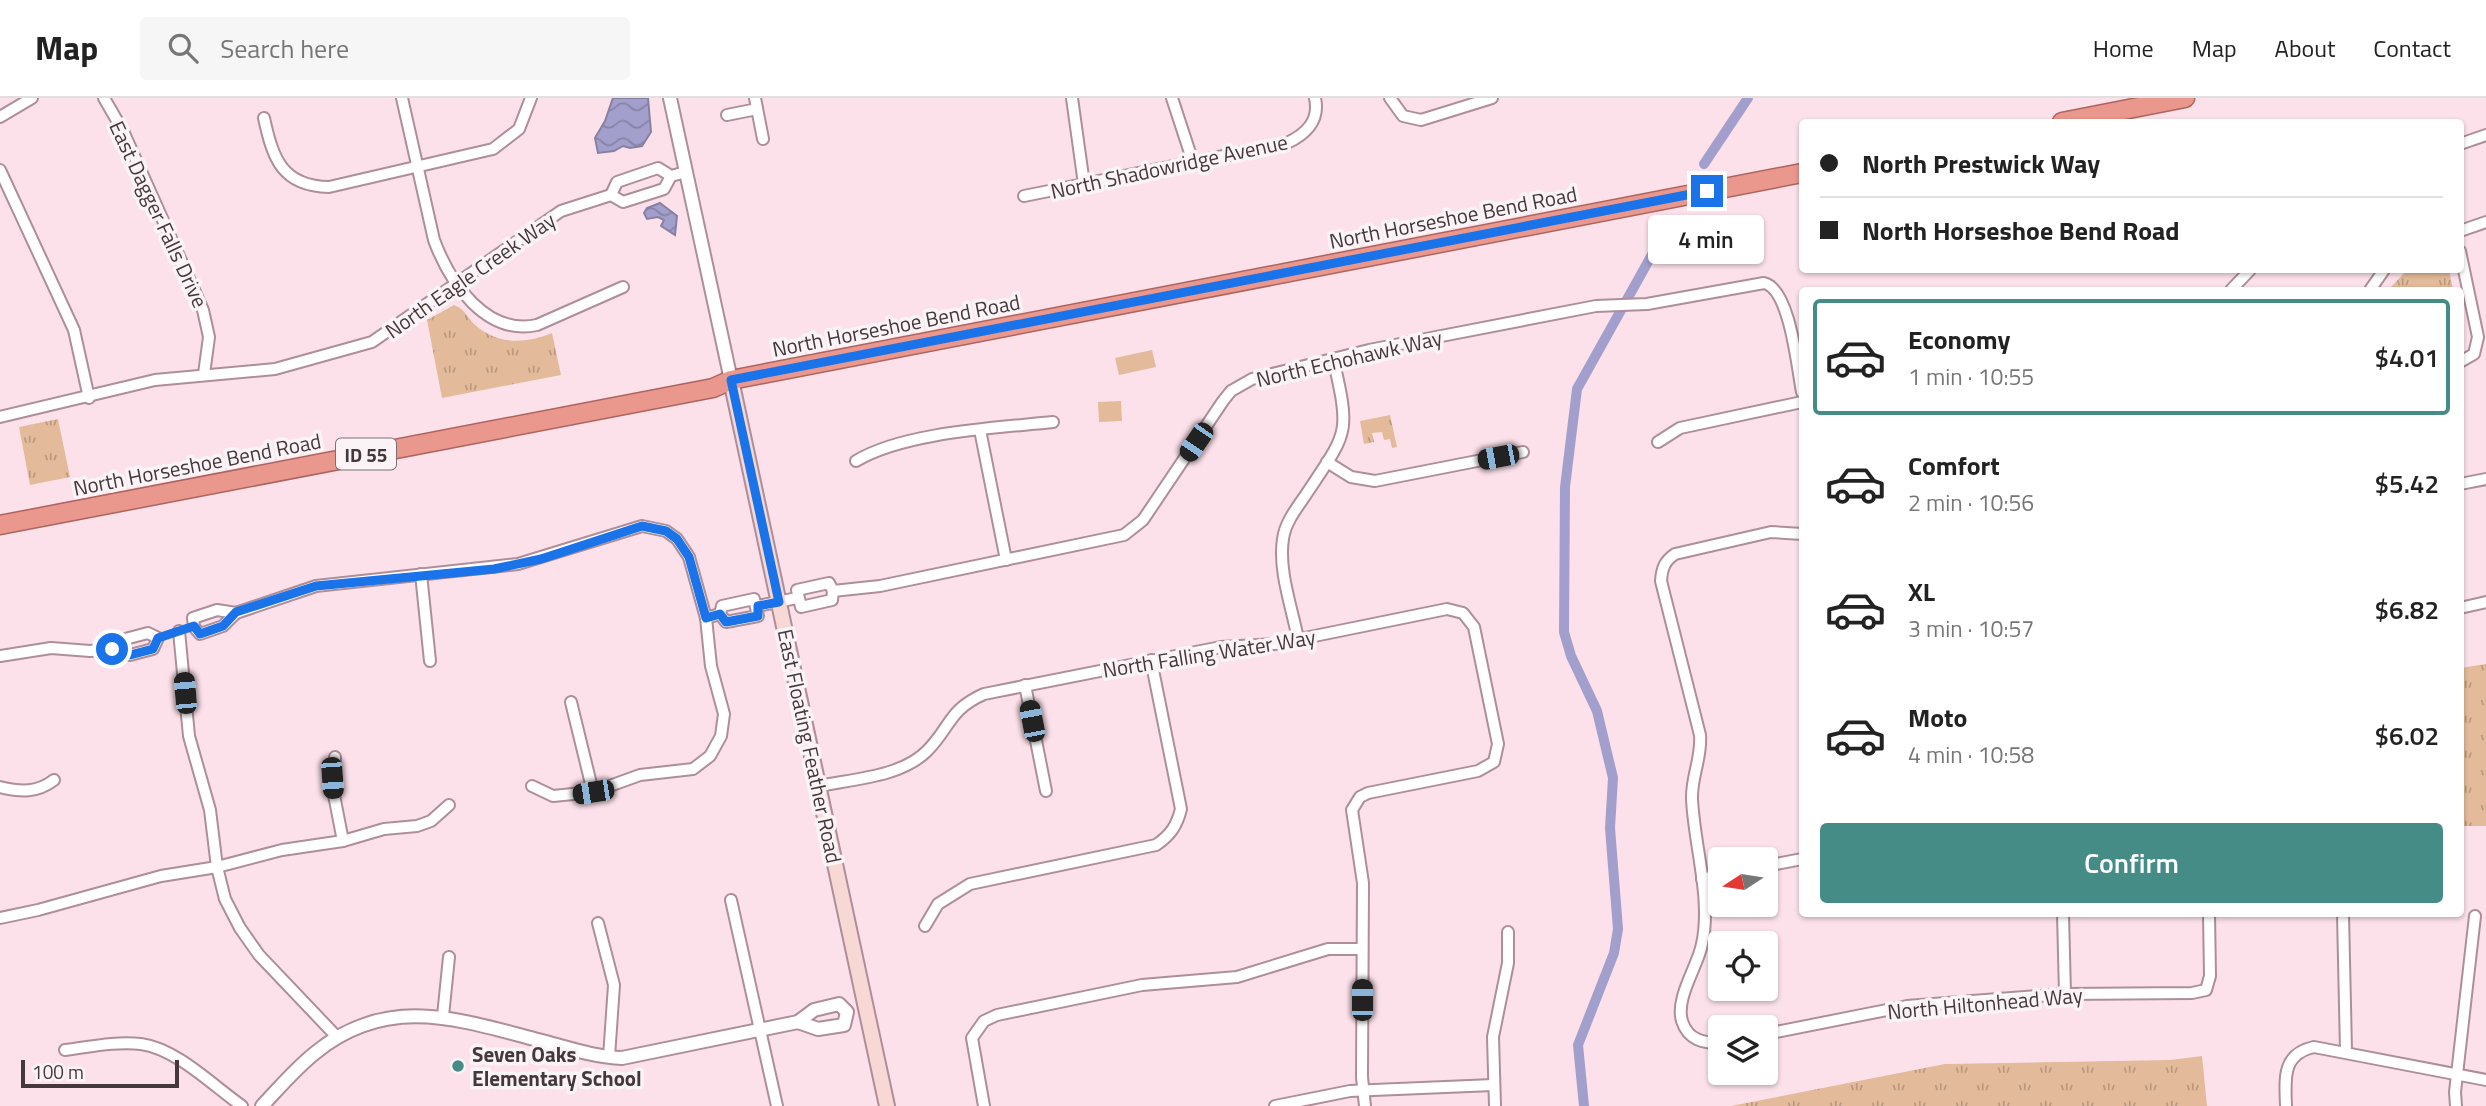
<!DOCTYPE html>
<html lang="en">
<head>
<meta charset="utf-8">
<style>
	:root { --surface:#fff; --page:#f6f6f6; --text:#222; --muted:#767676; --line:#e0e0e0; --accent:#458c87 }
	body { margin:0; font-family:"Titillium Web",sans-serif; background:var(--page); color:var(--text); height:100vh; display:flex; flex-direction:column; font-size:26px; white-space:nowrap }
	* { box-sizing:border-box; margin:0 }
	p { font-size:23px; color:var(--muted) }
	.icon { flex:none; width:38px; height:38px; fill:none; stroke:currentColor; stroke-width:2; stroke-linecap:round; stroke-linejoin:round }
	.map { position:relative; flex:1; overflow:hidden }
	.side { position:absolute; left:1799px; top:189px; width:665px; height:630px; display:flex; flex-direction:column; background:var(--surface); border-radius:7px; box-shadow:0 2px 5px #0004 }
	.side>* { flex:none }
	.hud { position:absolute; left:1799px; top:21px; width:665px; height:154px; border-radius:7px; box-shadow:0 2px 5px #0004; display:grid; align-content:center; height:154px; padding:0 21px; background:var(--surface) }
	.needle { width:46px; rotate:258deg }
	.buttons { position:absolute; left:1708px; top:749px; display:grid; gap:14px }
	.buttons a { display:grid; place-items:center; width:70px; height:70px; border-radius:7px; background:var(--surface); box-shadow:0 2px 5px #0004; font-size:35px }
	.scale { position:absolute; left:21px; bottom:18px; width:158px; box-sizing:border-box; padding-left:7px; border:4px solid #45383c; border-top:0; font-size:19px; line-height:24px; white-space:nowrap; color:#45383c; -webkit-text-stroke:5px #fbf4f7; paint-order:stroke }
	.end { position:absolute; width:32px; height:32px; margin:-16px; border:9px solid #1a73e8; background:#fff; box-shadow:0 0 0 4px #fff }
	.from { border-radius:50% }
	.bubble { position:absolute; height:49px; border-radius:7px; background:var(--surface); box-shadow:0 2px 5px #0004; font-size:23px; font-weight:600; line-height:49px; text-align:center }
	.car { position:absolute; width:21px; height:42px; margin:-21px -10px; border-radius:9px; box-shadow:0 0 5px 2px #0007; background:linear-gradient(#222 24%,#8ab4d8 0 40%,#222 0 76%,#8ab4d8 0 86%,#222 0) }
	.hud b { display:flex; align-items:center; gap:24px; height:66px; font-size:26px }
	.hud b+b { border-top:2px solid var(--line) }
	.hud i { width:18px; height:18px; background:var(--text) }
	ul { padding:12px 0 0; list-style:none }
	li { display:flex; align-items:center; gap:21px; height:116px; margin:0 14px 10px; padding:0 7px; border:4px solid transparent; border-radius:7px }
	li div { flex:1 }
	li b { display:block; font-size:26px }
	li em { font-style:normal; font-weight:600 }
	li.on { border-color:var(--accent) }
	li>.icon { width:63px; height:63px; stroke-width:1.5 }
	.cta { display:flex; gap:14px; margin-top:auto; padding:14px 21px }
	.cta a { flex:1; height:80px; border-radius:7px; background:var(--accent); color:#fff; font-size:28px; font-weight:600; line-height:80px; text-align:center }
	header { display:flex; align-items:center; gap:42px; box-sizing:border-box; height:98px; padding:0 35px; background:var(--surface); border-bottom:2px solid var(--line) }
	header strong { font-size:33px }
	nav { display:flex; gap:38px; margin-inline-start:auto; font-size:24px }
	.search { width:490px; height:63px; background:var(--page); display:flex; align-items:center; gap:18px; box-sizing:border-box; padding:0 24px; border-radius:7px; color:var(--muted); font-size:26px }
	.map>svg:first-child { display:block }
	.grass { fill:url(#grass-tufts) }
	.garden { fill:#e3bb9a }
	.water { fill:url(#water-waves); stroke:#8780a1; stroke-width:2 }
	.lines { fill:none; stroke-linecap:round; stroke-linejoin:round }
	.canal { stroke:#a39fcc; stroke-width:10 }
	.minor-casing { stroke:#ad8e99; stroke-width:14 }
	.tertiary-casing { stroke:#ad8e99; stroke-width:16 }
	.secondary-casing { stroke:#ad8e99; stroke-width:18 }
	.trunk-casing { stroke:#ac655e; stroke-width:21 }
	.minor { stroke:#fff; stroke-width:10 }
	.tertiary { stroke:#fff; stroke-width:12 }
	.secondary { stroke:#f7d8d4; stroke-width:14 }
	.trunk { stroke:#ea978e; stroke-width:18 }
	.route { stroke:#1a73e8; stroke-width:9 }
	.poi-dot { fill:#458c87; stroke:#fbf4f7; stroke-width:2.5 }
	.labels { text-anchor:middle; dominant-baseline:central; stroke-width:7; stroke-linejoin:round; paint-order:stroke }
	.shield { fill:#fbf4f7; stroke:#7c7074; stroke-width:2 }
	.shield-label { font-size:19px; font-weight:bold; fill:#45383c }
	.street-label { font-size:21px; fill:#45383c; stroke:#fbf4f7 }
	.poi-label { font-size:21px; font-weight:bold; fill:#45383c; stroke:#fbf4f7; text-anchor:start }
</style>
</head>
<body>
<header>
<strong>Map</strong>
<div class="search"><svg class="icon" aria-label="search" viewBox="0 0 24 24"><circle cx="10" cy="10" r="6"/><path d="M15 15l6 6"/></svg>Search here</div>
<nav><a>Home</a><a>Map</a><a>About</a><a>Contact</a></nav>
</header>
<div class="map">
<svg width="2486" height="1008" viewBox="0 0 2486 1008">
	<defs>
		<pattern id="grass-tufts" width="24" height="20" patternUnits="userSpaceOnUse" patternTransform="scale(1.75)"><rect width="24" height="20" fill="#e3bb9a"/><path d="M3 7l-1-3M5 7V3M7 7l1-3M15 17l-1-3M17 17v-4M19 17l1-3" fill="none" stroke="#ba997f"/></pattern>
		<pattern id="water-waves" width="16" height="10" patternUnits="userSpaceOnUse" patternTransform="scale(1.75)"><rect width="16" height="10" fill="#a39fcc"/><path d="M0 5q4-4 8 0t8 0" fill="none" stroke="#8783a7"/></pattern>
	</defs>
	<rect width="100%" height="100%" fill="#fce1ea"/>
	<g class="grass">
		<polygon points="2407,172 2449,172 2453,192 2388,192"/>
		<path d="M454 207C464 210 467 219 474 226 497 247 525 246 552 235L561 277 442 300 427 222Z"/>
		<polygon points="1390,317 1397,349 1392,350 1390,341 1384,342 1382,334 1372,335 1374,344 1364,346 1360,323"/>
		<polygon points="58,321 70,379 30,387 19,329"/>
		<polygon points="2486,566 2486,728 2461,728 2461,570"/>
		<polygon points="2202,958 2207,1008 1731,1008 1945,966 2170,962"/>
	</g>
	<g class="garden">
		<polygon points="1152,252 1156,269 1119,277 1115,260"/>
		<polygon points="1121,303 1122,323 1099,324 1098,304"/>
	</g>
	<g class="water">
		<polygon points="613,0 648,0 651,34 642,48 630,50 623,48 614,53 598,55 595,40 605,23"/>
		<polygon points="660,105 677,118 675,137 661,128 664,122 658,119 647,121 644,115 647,110"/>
	</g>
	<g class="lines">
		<g class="canal">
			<polyline points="1704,66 1748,0"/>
			<polyline points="1584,1008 1578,947 1614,855 1618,831 1610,730 1613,680 1597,613 1571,558 1564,534 1565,389 1577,291 1668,128"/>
		</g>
		<g class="minor-casing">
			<g id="minor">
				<polyline points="104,0 123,33 203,212 209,239 204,276"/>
				<path d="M402 0 434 142C450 185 486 238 537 227L623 189"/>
				<polyline points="755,0 763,41"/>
				<polyline points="1072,0 1084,86"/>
				<polyline points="1172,0 1193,64"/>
				<polyline points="1390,0 1403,18 1421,22 1492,0"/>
				<polyline points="727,17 757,11"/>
				<polyline points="0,19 32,0"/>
				<path d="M264 20C273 61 282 88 329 89L493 51 519 31 531 0"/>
				<polyline points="2460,46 2486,37"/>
				<polyline points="0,72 74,232 89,300"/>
				<polyline points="671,78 664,91 623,104 611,97 617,84 658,70 671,78 686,74"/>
				<path d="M1024 98 1287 45C1306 36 1320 23 1315 0"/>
				<polyline points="2460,133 2486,124"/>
				<polyline points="2460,153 2478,239 2474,256 2460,264"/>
				<polyline points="2231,192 2250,172"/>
				<polyline points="2370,192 2384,172"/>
				<polyline points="0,319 155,282 275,271 372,244 561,113 611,97"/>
				<polyline points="980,332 1006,462"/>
				<polyline points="1658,344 1680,330 1802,304"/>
				<path d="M856 363C904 334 996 330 1053 324"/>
				<polyline points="1327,364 1351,379 1375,383 1523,354"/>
				<polyline points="2460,386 2486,381"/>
				<polyline points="421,476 430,563"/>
				<polygon points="829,485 833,493 832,502 801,509 797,492"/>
				<path d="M833 493 880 488 1124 437 1143 422 1223 303 1231 293 1252 281 1369 252 1596 208 1647 206 1764 185C1790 191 1797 268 1802 294"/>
				<polygon points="754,501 758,518 726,524 720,516 722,508"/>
				<polyline points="758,508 797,500"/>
				<polyline points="2460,510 2486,504"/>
				<polygon points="217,512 236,515 223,528 200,536 194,529 193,520"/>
				<polyline points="236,515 316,488 518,466 642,428 666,433 677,441 689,459 706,520 720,516"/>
				<polyline points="179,533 189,638 210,712 217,769 225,801 240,830 259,857 337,939"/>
				<path d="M1298 541C1292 510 1278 472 1283 441 1285 425 1296 411 1305 398 1348 333 1351 338 1333 260"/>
				<polyline points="0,558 51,550 90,553 112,551 130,557 153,551 158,540 148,535 125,541 112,551"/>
				<polyline points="1025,587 1046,693"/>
				<polyline points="571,604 593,694"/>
				<polyline points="335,659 334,697 343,743"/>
				<polyline points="532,688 553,698 593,694 640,677 693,671 710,658 721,638 724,616 711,568 706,520"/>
				<path d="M819 688C853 681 901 679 927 653 951 629 948 612 984 596L1221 549 1275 546 1447 511 1463 515 1474 529 1498 646 1494 664 1478 673 1368 695 1360 699 1352 712 1363 785 1362 979 1365 1008"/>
				<path d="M0 689C21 694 37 695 54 682"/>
				<polyline points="1766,768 1802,761"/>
				<polyline points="1702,781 1720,777"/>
				<polyline points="731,802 777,1008"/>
				<polyline points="2063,816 2065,896"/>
				<polyline points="2343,816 2346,953"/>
				<polyline points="0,820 38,812 161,778 217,769 282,752 343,743 384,731 417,728 431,723 449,707"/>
				<polyline points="598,825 614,887 609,959"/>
				<path d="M925 828 938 806 970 786 1156 747C1171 737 1177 727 1181 711L1151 562"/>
				<polyline points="443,918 449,859"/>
				<polyline points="1766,936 1907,908 2065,896 2192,895 2206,892 2210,878 2209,816"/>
				<path d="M1720 945C1703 945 1688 942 1682 923 1675 900 1698 868 1702 846 1712 801 1694 747 1692 701 1691 679 1702 660 1700 637L1661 483C1662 469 1665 463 1675 456L1771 434 1802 436"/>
				<path d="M65 952C89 949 116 943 141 946 177 951 212 987 242 1008"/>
				<polyline points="984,1008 972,940 984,923 997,917 1142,887 1237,879 1328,851 1362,851"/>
				<polyline points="1275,1008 1350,993 1493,987"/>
				<polyline points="1495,1008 1493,939 1508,865 1508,834"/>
				<path d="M2286 1008C2285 980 2282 956 2314 949L2486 982"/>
				<polyline points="2456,1008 2455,994 2475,818"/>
			</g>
		</g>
		<g class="tertiary-casing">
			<g id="tertiary">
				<polyline points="670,0 731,282"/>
				<polygon points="839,906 847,914 844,927 818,931 798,924 814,912"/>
				<path d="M262 1008C279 990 296 970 315 955 387 896 458 921 538 942 566 949 593 959 622 960L798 924"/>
			</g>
		</g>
		<g class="secondary-casing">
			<polyline id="secondary" points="731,282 887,1008"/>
		</g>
		<g class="trunk-casing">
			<g id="trunk">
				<polyline points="2062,24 2185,0"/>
				<polyline points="0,427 713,290 731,282 1802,75"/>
			</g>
		</g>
		<use href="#minor" class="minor"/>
		<use href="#tertiary" class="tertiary"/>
		<use href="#secondary" class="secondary"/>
		<use href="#trunk" class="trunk"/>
	</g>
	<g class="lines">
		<polyline class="route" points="112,551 130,557 153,551 158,540 194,528 200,536 223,528 236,514 316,488 494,471 541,461 642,428 666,433 677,441 689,459 706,520 720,516 726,524 758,518 758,508 779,504 731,282 1707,93"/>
	</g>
	<circle class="poi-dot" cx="458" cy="968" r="7"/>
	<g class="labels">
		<rect class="shield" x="336" y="340.5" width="60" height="31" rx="5"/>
		<g class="shield-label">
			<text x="366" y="356">ID 55</text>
		</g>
		<g class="street-label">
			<text transform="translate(1169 68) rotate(-12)">North Shadowridge Avenue</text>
			<text transform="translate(159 116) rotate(65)">East Dagger Falls Drive</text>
			<text transform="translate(1453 119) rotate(-11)">North Horseshoe Bend Road</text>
			<text transform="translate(470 177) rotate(-35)">North Eagle Creek Way</text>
			<text transform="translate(896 227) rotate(-11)">North Horseshoe Bend Road</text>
			<text transform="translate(1349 260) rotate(-13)">North Echohawk Way</text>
			<text transform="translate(197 366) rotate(-11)">North Horseshoe Bend Road</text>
			<text transform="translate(1209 555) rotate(-9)">North Falling Water Way</text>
			<text transform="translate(810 648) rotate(78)">East Floating Feather Road</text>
			<text transform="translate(1985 905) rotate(-5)">North Hiltonhead Way</text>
		</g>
		<g class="poi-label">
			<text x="472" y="956">Seven Oaks<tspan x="472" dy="24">Elementary School</tspan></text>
		</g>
	</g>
</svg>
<div class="buttons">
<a><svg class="needle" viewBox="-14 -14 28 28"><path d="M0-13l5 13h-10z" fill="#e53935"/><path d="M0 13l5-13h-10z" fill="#767676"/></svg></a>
<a><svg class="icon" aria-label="locate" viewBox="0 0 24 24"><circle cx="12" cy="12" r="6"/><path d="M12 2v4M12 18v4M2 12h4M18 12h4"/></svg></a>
<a><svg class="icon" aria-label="layers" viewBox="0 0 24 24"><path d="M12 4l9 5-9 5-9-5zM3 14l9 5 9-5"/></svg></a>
</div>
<div class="scale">100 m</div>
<i class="end from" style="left:112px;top:551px"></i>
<i class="end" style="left:1707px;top:93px"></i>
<div class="bubble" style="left:1648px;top:117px;width:116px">4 min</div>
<i class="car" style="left:1196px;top:344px;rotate:214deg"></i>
<i class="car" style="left:1498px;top:359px;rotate:259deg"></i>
<i class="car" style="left:185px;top:595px;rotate:355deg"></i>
<i class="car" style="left:1032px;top:623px;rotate:349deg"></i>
<i class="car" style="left:332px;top:680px;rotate:176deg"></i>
<i class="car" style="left:593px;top:694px;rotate:261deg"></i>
<i class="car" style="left:1362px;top:902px;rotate:0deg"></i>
<div class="hud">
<b><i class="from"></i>North Prestwick Way</b>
<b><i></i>North Horseshoe Bend Road</b>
</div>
<section class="side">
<ul>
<li class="on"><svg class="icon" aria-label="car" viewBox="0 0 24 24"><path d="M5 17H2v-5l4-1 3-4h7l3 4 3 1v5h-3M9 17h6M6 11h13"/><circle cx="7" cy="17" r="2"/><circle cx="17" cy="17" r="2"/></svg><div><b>Economy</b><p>1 min · 10:55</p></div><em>$4.01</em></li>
<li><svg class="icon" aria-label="car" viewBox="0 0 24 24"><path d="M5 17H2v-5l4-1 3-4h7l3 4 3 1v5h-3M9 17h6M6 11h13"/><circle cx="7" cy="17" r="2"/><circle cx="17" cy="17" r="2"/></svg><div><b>Comfort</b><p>2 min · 10:56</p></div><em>$5.42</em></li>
<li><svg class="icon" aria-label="car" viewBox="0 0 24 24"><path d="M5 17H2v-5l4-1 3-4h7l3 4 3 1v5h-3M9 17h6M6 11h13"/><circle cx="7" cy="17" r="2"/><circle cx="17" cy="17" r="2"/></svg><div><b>XL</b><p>3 min · 10:57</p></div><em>$6.82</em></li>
<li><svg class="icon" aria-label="car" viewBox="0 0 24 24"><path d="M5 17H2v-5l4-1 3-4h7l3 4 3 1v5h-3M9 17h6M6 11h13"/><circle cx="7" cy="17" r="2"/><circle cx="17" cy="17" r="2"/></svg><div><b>Moto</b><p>4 min · 10:58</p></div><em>$6.02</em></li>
</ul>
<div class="cta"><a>Confirm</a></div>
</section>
</div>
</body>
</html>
